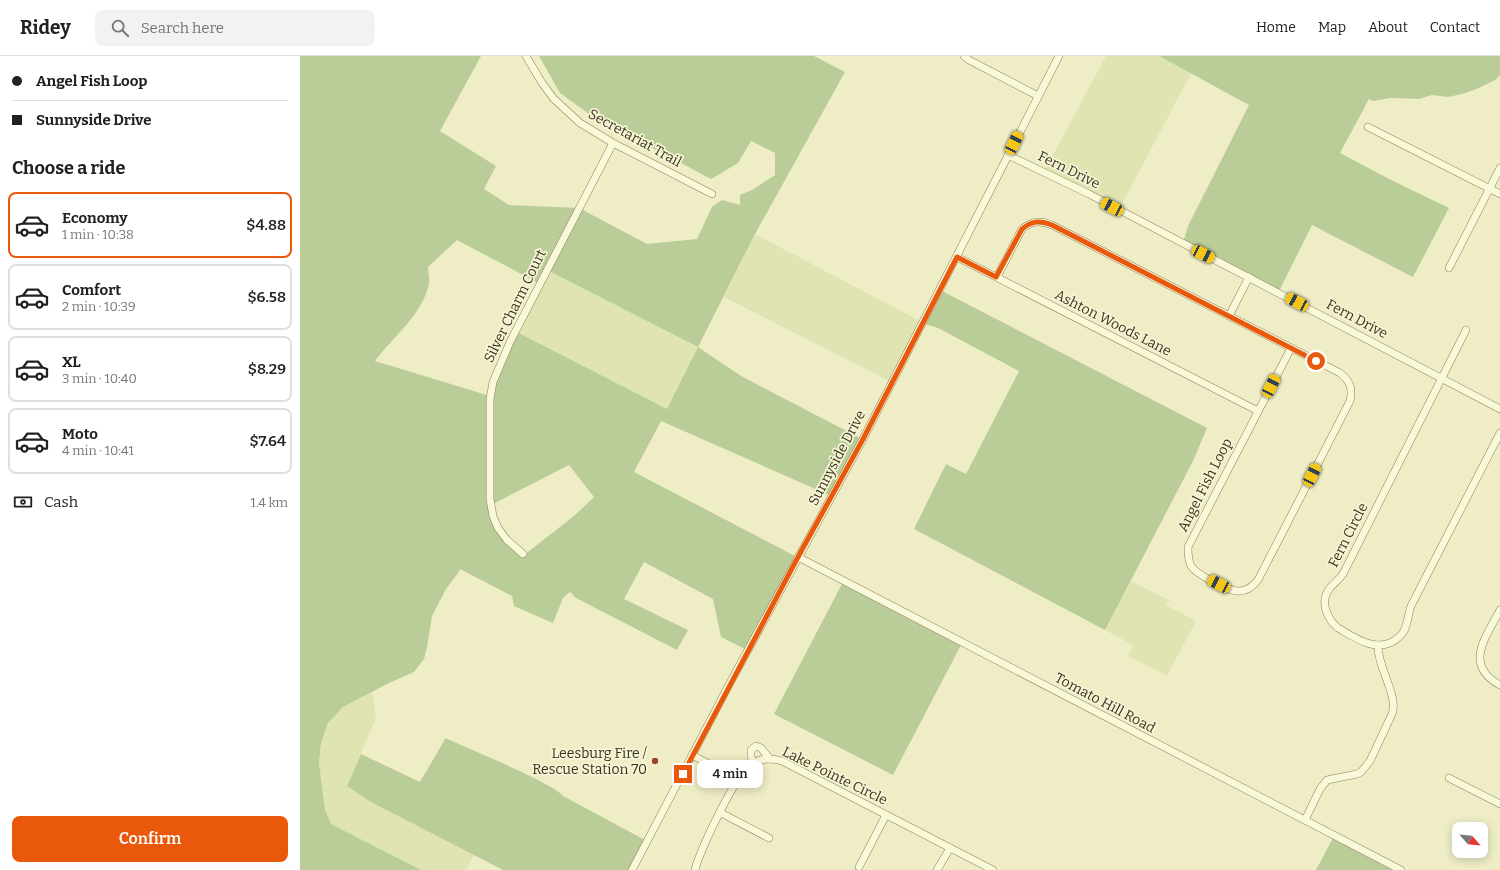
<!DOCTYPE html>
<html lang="en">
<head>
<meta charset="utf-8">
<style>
	:root { --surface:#fff; --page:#f2f2f2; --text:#222; --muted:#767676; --line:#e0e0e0; --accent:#ea580c }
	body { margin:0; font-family:Bitter,serif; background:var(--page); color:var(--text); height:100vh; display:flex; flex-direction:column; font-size:15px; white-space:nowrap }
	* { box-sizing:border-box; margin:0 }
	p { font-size:13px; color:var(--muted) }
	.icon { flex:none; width:22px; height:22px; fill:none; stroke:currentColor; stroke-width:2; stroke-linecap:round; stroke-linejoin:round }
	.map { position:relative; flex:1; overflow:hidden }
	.side { display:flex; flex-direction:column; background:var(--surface); width:300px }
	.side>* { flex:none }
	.hud { display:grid; align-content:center; height:88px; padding:0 12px; background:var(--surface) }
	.needle { width:26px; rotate:117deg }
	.tools { position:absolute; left:1152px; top:766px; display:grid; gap:8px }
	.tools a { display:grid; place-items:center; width:36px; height:36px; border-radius:8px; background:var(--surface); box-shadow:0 2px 10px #0003; font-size:20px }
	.end { position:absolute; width:18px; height:18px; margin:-9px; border:5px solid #ea580c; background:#fff; box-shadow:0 0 0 2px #fff }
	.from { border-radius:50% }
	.bubble { position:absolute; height:28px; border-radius:8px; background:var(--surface); box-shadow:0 2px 10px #0003; font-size:13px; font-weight:600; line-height:28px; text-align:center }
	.car { position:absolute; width:12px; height:24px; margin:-12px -6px; border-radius:5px; box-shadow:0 0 3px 1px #0007; background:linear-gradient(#f5c518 24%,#345 0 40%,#f5c518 0 76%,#345 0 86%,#f5c518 0) }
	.hud b { display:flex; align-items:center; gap:14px; height:38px; font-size:15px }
	.hud b+b { border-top:1px solid var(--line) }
	.hud i { width:10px; height:10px; background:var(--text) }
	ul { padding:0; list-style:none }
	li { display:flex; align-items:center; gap:12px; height:66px; margin:0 8px 6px; padding:0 4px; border:2px solid var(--line); border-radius:8px }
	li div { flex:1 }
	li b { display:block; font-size:15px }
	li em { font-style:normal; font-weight:600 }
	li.current { border-color:var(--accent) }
	li>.icon { width:36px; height:36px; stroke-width:1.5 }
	h2 { padding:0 12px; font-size:18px; line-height:48px }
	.pay { display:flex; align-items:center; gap:10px; height:44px; padding:0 12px; font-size:15px }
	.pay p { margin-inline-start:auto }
	.action { display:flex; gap:8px; margin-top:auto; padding:8px 12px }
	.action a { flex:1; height:46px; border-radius:8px; background:var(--accent); color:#fff; font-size:16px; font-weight:600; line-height:46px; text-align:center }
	header { display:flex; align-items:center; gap:24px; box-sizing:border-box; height:56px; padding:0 20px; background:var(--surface); border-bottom:1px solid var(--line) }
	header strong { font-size:19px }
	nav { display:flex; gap:22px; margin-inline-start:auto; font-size:14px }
	.search { width:280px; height:36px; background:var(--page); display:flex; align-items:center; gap:10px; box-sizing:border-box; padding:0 14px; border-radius:8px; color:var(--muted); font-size:15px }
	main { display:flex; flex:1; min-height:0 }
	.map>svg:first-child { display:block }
	.farmland { fill:#e0e4b3 }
	.green { fill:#bacd99; fill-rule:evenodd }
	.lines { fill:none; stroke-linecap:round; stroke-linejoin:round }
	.minor-casing { stroke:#8a805b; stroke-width:8 }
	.minor { stroke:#f9f8d9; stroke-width:7 }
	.route { stroke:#ea580c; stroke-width:5 }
	.poi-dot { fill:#99462b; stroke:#f6f5d5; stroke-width:1.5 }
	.labels { text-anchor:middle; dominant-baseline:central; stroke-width:3.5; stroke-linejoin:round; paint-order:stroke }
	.street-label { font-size:14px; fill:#3a331f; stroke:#f6f5d5 }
	.poi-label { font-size:14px; fill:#3a331f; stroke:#f6f5d5; text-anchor:end }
</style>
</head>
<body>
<header>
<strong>Ridey</strong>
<div class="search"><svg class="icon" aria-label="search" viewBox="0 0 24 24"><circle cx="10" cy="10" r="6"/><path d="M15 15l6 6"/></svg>Search here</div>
<nav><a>Home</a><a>Map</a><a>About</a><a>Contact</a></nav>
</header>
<main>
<section class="side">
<div class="hud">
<b><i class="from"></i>Angel Fish Loop</b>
<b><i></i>Sunnyside Drive</b>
</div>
<h2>Choose a ride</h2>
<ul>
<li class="current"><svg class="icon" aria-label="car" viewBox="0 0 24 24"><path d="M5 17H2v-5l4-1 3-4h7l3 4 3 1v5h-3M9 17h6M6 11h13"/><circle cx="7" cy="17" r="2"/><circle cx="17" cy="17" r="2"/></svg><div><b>Economy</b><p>1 min · 10:38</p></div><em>$4.88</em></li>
<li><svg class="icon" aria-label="car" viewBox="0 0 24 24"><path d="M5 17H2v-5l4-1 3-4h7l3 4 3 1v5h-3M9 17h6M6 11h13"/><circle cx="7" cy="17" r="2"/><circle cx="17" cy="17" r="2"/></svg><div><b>Comfort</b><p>2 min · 10:39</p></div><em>$6.58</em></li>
<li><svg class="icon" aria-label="car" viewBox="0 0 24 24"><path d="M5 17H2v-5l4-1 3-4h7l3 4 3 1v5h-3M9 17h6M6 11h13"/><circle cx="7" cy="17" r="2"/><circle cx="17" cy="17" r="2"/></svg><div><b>XL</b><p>3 min · 10:40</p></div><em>$8.29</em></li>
<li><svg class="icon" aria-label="car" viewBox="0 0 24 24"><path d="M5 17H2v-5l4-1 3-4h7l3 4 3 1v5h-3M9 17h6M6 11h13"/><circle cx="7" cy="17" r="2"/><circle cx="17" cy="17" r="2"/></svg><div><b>Moto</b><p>4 min · 10:41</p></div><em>$7.64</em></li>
</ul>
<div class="pay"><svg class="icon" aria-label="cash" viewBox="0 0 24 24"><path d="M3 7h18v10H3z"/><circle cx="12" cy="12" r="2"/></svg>Cash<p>1.4 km</p></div>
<div class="action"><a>Confirm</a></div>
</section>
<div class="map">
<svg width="1200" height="814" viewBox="0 0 1200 814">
	<rect width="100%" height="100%" fill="#eeedc6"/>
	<g class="farmland">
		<polygon points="806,0 859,0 891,17 819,154 744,116"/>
		<polygon points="455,178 620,265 589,325 424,241"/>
		<polygon points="247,214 398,291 367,353 215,275"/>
		<polygon points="831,525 869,544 866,549 896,565 867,620 828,600 833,589 805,574"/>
		<polygon points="72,636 76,662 47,730 69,745 174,799 166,814 121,814 31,768 25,754 19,707 21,687 28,667 43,651"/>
	</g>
	<g class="green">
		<path d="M0 0H181L140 75 196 110 184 133 209 149 279 152 347 188 397 183 412 151 422 144 440 149V139L452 134 475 119V97L451 85 438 107 411 123 289 58 260 37 239 0H514L545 16 455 178 398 291 441 320 560 382 529 439 361 365 334 416 495 500 445 593 421 581 413 543 344 506 324 543 388 574 377 594 276 542 270 536 263 542 253 567 214 550 212 540 160 513 158 517 146 533 132 560 127 591 124 603 114 616 89 627 43 651 28 667 21 687 19 707 25 754 31 768 121 814H0ZM157 184 240 228 247 214 398 291 367 353 215 275 190 340 75 305C92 282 124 257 129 227 130 222 128 216 128 211ZM269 409 294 441 274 460 224 499 197 470 191 449Z"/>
		<polygon points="859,0 1200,0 1200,19 1195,24 1181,31 1166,37 1148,41 1132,39 1119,43 1090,42 1073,45 1069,43 1040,97 1089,123 1149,152 1113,221 1012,169 979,235 883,187 888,170 949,49"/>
		<polygon points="642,235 907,372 893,405 805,574 614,473 646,408 666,418 719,315 638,272 625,268"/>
		<polygon points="543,526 661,589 593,719 474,658"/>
		<path d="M145 682C163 690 257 729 263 740L345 784 329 814H203L69 745 47 730 61 698 120 726 144 685Z"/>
		<polygon points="1034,780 1099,814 1016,814"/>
	</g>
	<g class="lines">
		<g class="minor-casing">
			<g id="minor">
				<polyline points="226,0 242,27 254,43 280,67 313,87 412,138"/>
				<polyline points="664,0 669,4 738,40"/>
				<polyline points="1068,71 1200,138"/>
				<polyline points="708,99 789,138 1200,353"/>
				<polyline points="657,201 958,355"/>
				<polyline points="1149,212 1200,112"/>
				<path d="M697 221 722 173C732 165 740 164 752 169L1040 317C1050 325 1053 332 1050 345L958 524C952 531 946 536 937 535 926 534 896 518 891 510 888 504 888 498 888 491L991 292"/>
				<polyline points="929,260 949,221"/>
				<path d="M1166 274 1043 518C1039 524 1034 527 1030 532 1019 545 1027 563 1038 572 1054 581 1071 594 1090 587 1096 584 1101 580 1104 575 1108 567 1108 558 1111 550L1200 377"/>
				<polyline points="223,498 207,484 198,472 193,460 190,443 190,343 193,326 210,286 313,87"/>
				<polyline points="498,501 1101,814"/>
				<path d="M1200 554C1186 581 1163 609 1200 629"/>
				<polyline points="392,699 438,723"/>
				<polyline points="454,706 451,701 451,694 456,690 461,692 470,703"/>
				<polyline points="1149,722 1200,748"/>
				<polyline points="421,757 469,782"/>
				<path d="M1005 764 1020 733 1027 724 1057 718 1061 716 1070 705 1092 658C1099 640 1077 611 1078 589"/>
				<polyline points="559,811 586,759"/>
				<polyline points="332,814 431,625 562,385 759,0"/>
				<path d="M395 814C400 794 435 720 450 709 460 702 472 702 482 705L693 814"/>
				<polyline points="637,814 650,792"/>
			</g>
		</g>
		<use href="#minor" class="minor"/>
	</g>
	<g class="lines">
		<path class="route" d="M383 718 498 501 562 385 657 201 696 221 722 173C732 165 739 164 752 169L1016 305"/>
	</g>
	<circle class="poi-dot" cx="355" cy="705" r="4"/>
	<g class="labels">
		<g class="street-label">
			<text transform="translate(335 82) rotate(29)">Secretariat Trail</text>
			<text transform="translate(769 114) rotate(26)">Fern Drive</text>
			<text transform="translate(215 250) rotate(-64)">Silver Charm Court</text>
			<text transform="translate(1057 263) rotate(28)">Fern Drive</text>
			<text transform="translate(813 267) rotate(27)">Ashton Woods Lane</text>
			<text transform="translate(537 402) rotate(-62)">Sunnyside Drive</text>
			<text transform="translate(905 429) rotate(-63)">Angel Fish Loop</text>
			<text transform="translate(1048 479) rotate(-63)">Fern Circle</text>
			<text transform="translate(805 647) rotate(28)">Tomato Hill Road</text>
			<text transform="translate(535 720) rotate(26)">Lake Pointe Circle</text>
		</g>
		<g class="poi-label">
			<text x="347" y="697">Leesburg Fire /<tspan x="347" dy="16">Rescue Station 70</tspan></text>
		</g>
	</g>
</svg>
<div class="tools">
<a><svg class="needle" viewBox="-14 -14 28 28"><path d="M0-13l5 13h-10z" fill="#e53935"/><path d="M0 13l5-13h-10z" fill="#767676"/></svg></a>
</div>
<i class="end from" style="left:1016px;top:305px"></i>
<i class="end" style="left:383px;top:718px"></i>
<div class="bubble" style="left:397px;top:704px;width:66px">4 min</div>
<i class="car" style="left:714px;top:87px;rotate:26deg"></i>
<i class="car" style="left:812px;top:151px;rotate:298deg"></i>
<i class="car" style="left:903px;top:198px;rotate:117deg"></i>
<i class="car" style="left:997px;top:246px;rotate:298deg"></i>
<i class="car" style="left:971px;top:330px;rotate:27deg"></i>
<i class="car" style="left:1012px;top:419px;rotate:27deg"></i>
<i class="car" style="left:919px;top:528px;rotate:297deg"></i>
</div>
</main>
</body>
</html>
